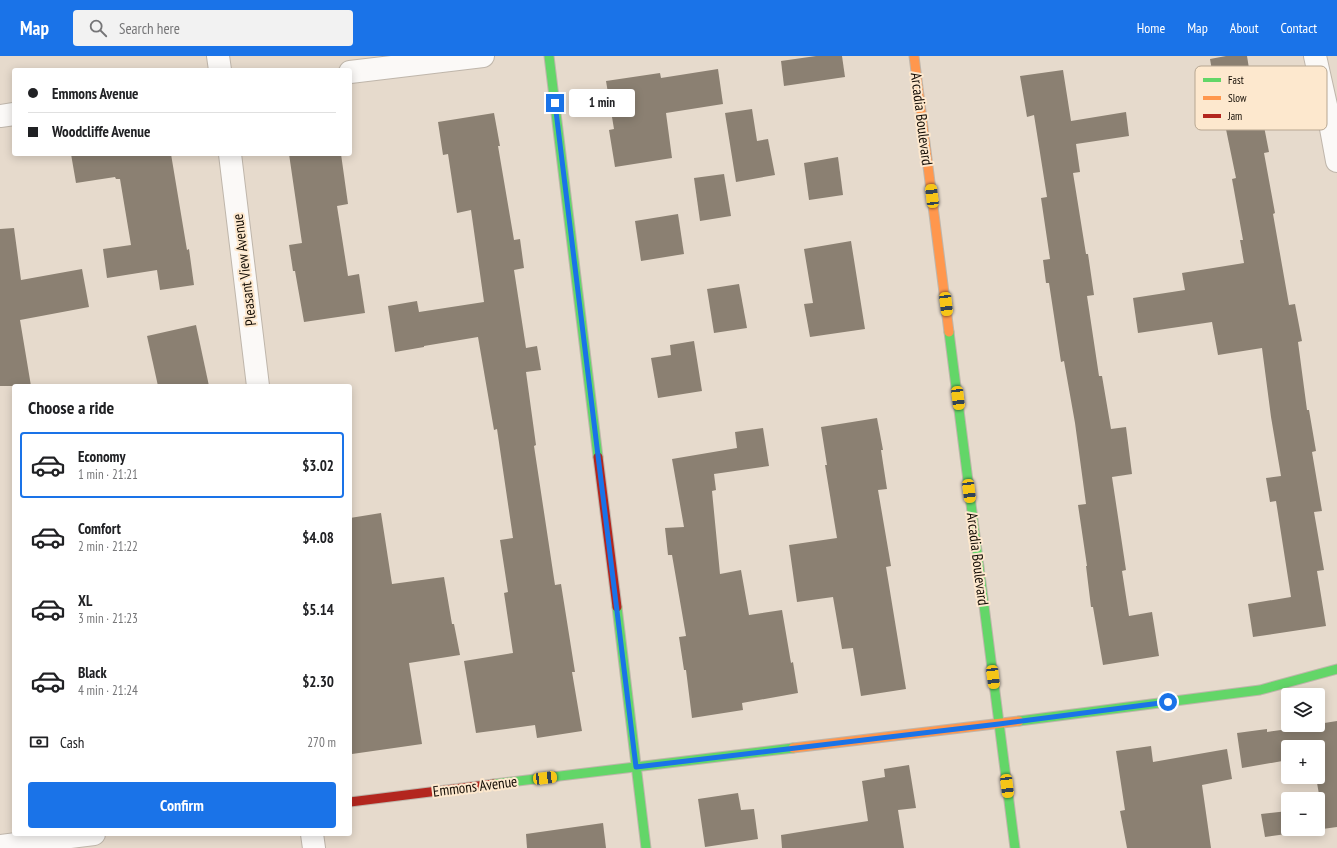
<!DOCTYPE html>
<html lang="en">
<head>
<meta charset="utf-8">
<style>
	:root { --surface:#fff; --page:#f2f2f2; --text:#202124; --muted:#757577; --line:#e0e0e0; --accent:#1a73e8 }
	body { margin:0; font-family:"PT Sans Narrow",sans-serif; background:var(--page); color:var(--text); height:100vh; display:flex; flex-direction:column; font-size:15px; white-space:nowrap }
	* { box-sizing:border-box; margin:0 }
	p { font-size:13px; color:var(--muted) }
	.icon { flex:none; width:22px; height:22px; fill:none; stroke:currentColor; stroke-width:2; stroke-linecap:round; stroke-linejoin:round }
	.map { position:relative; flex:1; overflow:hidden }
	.side { position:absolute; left:12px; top:328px; width:340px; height:452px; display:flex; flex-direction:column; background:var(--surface); border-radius:4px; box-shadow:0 2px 10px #0003 }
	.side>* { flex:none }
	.banner { position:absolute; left:12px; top:12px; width:340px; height:88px; border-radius:4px; box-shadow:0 2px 10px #0003; display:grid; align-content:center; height:88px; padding:0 16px; background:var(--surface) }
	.tools { position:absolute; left:1281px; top:632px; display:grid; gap:8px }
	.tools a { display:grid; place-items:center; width:44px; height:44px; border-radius:4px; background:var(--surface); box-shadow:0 2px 10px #0003; font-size:20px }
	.end { position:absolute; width:18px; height:18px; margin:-9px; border:5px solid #1a73e8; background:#fff; box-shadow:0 0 0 2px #fff }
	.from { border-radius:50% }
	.bubble { position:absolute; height:28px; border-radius:4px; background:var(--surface); box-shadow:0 2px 10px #0003; font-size:13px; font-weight:600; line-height:28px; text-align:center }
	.car { position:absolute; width:12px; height:24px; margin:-12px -6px; border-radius:5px; box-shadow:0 0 3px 1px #0007; background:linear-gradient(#f5c518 24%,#345 0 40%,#f5c518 0 76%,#345 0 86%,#f5c518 0) }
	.banner b { display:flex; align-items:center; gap:14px; height:38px; font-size:15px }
	.banner b+b { border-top:1px solid var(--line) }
	.banner i { width:10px; height:10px; background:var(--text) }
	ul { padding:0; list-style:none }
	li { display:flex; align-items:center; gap:12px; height:66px; margin:0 8px 6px; padding:0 8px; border:2px solid transparent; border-radius:4px }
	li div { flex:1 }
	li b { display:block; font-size:15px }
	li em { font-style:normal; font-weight:600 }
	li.on { border-color:var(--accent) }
	li>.icon { width:36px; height:36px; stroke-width:1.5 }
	h2 { padding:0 16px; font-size:18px; line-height:48px }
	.pay { display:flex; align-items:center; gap:10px; height:44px; padding:0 16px; font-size:15px }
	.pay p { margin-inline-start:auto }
	.primary-button { display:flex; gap:8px; margin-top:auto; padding:8px 16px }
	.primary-button a { flex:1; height:46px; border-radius:4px; background:var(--accent); color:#fff; font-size:16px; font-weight:600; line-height:46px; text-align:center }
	header { display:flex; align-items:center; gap:24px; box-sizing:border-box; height:56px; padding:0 20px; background:var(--accent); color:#fff }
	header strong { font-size:19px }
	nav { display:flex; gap:22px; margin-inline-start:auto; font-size:14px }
	.search { width:280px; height:36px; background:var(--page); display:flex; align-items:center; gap:10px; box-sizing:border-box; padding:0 14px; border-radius:4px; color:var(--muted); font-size:15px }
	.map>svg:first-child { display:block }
	.building { fill:#8b8072 }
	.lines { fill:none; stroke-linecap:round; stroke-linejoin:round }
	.street-casing { stroke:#bfb6ab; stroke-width:24 }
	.fast-casing { stroke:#bfb6ab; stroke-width:11 }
	.slow-casing { stroke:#bfb6ab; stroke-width:11 }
	.jam-casing { stroke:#bfb6ab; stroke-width:11 }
	.street { stroke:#fbf9f7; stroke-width:22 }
	.fast { stroke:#63d668; stroke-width:9 }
	.slow { stroke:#ff974d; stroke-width:9 }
	.jam { stroke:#b3261e; stroke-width:9 }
	.route { stroke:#1a73e8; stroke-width:5 }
	.labels { text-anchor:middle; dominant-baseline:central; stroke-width:4; stroke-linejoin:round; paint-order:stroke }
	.street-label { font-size:15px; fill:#130c04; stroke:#fde8ce }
	.key { fill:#fde8ce; stroke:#b7a691; stroke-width:1 }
	.key-label { font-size:11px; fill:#130c04 }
</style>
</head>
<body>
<header>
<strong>Map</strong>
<div class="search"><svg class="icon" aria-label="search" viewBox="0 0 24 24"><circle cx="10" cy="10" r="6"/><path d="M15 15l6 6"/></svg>Search here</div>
<nav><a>Home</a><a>Map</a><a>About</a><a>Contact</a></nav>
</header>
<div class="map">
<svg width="1337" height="792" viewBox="0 0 1337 792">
	<rect width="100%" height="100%" fill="#e6dacc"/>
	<g class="building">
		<polygon points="816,0 842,0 845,21 784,30 781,5"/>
		<polygon points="1226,0 1247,0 1256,56 1261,55 1269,96 1264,97 1275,157 1273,158 1289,249 1295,248 1302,285 1298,286 1307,354 1309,354 1316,395 1312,396 1322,455 1314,456 1324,514 1317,515 1326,570 1253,581 1248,548 1291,541 1276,445 1270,446 1266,422 1281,420 1271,361 1262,292 1218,299 1212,266 1138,277 1133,242 1185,234 1182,217 1244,207 1240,184 1243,184 1232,123 1236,122 1220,44 1217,44 1210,3"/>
		<polygon points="718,13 723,48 666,57 672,102 615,111 609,74 614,73 606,25 660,17 661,22"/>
		<polygon points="1063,14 1071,65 1126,56 1129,80 1076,88 1080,116 1073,117 1086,198 1088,198 1094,239 1087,240 1099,320 1102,320 1111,373 1126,371 1132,418 1112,421 1126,514 1122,515 1129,560 1152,556 1159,600 1103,609 1093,551 1091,551 1086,510 1087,510 1078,449 1086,448 1075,367 1064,305 1061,306 1049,227 1046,227 1043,204 1050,203 1041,142 1047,141 1034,59 1027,61 1020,20"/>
		<polygon points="752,53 757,85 768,83 775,119 736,126 725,57"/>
		<polygon points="494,57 500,90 498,90 514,184 520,183 524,212 514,214 526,292 537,290 541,314 526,316 536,389 534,390 555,529 561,528 575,616 572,616 582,675 537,682 535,669 476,677 464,605 513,597 504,537 508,536 500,484 513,482 497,373 494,374 478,281 424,290 424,291 395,296 388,250 417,245 419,256 484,246 471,154 457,157 448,98 443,99 438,66"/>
		<polygon points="71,98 171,98 187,194 189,193 194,229 160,234 157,214 107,222 103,193 131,189 120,123 116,123 115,121 76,127"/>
		<polygon points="289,98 341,98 348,148 337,150 348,220 359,218 365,257 304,266 295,215 293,215 289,189 302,187"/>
		<polygon points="838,101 843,139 809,144 804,107"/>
		<polygon points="724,118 731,160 700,165 694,122"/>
		<polygon points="678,158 684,198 641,205 635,165"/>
		<polygon points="14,172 21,224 82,213 89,251 20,264 31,330 0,330 0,173"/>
		<polygon points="851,185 865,273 810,281 804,248 813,247 804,193"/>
		<polygon points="739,228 747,272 714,277 707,233"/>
		<polygon points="196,269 209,330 158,330 147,280"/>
		<polygon points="694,285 702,335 658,342 651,302 671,299 670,289"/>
		<polygon points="877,362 883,394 881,394 887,433 878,434 891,510 886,511 906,633 861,640 853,592 842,593 833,541 797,546 789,489 837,482 825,409 827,409 821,371"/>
		<polygon points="763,372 769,410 714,418 716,434 712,435 720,518 741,514 749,559 782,554 791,607 793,606 798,637 742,647 743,654 692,662 686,614 684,614 679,581 686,580 672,499 668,499 665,472 684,471 672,403 737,392 735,376"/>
		<polygon points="381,457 392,528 444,521 452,568 454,568 460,599 409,607 422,688 352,698 350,682 350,462"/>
		<polygon points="1337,665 1337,771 1265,781 1261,758 1288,755 1288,773 1318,773 1318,750 1321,750 1316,721 1318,721 1318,691 1288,691 1288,704 1242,712 1237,677 1267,673 1267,676 1318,669 1318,668"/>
		<polygon points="1151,690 1153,706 1227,693 1232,723 1202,729 1211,792 1127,792 1120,755 1125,754 1116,695"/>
		<polygon points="909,709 916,752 898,754 904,792 782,792 781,779 868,765 862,725 885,721 884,713"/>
		<polygon points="738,737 741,754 754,753 758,783 705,791 698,743"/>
		<polygon points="603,767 606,792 527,792 526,778"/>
	</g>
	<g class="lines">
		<g class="street-casing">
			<g id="street">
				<polyline points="218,0 220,14"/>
				<polyline points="1315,0 1330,67 1337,105"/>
				<polyline points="350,16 483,0"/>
				<polyline points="0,60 14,58"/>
				<polyline points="230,98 258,330"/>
				<polyline points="312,778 314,792"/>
				<polyline points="0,790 94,778"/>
			</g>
		</g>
		<g class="fast-casing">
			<g id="fast">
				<polyline points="549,0 598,401"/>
				<polyline points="949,276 1015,792"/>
				<polyline points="617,551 646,792"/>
				<polyline points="1019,665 1260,634 1337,613"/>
				<polyline points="494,728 793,692"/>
			</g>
		</g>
		<g class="slow-casing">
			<g id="slow">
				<polyline points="914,0 949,276"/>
				<polyline points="793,692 1019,665"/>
			</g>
		</g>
		<g class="jam-casing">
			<g id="jam">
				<polyline points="598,401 617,551"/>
				<polyline points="350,746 494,728"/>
			</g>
		</g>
		<use href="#street" class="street"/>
		<use href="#fast" class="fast"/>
		<use href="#slow" class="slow"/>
		<use href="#jam" class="jam"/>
	</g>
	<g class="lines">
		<polyline class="route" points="555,47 636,711 999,668 1168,646"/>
	</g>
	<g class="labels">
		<g class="street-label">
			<text transform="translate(922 63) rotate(83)">Arcadia Boulevard</text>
			<text transform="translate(244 214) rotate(-97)">Pleasant View Avenue</text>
			<text transform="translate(978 503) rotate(83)">Arcadia Boulevard</text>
			<text transform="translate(475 730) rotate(-7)">Emmons Avenue</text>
		</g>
	</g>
	<rect x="1195" y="10" width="132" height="64" rx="6" class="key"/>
	<rect x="1203" y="22" width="18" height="4" fill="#63d668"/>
	<rect x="1203" y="40" width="18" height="4" fill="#ff974d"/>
	<rect x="1203" y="58" width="18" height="4" fill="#b3261e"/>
	<g class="key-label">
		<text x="1228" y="28">Fast</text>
		<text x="1228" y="46">Slow</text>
		<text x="1228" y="64">Jam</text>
	</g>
</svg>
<div class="tools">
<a><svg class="icon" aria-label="layers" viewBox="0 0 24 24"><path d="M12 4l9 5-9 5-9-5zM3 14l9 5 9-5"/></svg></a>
<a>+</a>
<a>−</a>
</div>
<i class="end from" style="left:1168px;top:646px"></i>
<i class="end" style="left:555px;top:47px"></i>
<div class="bubble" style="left:569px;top:33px;width:66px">1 min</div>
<i class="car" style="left:932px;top:140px;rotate:353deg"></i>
<i class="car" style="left:946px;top:248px;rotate:173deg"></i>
<i class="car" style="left:958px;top:342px;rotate:173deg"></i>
<i class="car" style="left:969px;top:435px;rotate:173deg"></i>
<i class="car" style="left:993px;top:621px;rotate:173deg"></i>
<i class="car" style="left:545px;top:722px;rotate:83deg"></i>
<i class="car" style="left:1007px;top:730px;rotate:173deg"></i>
<div class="banner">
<b><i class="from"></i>Emmons Avenue</b>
<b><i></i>Woodcliffe Avenue</b>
</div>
<section class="side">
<h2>Choose a ride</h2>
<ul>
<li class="on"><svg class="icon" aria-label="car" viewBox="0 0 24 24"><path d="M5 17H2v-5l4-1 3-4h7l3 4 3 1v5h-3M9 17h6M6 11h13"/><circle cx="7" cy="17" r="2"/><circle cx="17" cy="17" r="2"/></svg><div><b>Economy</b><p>1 min · 21:21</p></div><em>$3.02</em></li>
<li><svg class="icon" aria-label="car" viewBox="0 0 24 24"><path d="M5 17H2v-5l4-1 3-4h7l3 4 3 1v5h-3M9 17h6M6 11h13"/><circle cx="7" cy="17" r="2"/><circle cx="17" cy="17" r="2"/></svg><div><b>Comfort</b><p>2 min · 21:22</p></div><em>$4.08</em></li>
<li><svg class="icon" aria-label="car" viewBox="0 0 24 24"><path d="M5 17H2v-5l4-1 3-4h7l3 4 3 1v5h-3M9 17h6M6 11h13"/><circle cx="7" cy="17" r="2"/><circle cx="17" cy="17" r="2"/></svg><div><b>XL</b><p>3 min · 21:23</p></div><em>$5.14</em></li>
<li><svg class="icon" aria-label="car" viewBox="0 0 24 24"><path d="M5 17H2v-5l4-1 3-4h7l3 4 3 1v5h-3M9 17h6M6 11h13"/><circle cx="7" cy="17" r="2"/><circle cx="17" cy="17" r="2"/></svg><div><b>Black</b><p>4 min · 21:24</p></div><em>$2.30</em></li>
</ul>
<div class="pay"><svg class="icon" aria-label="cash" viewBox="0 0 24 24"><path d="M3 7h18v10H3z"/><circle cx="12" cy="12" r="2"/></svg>Cash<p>270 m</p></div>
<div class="primary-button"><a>Confirm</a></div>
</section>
</div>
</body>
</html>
